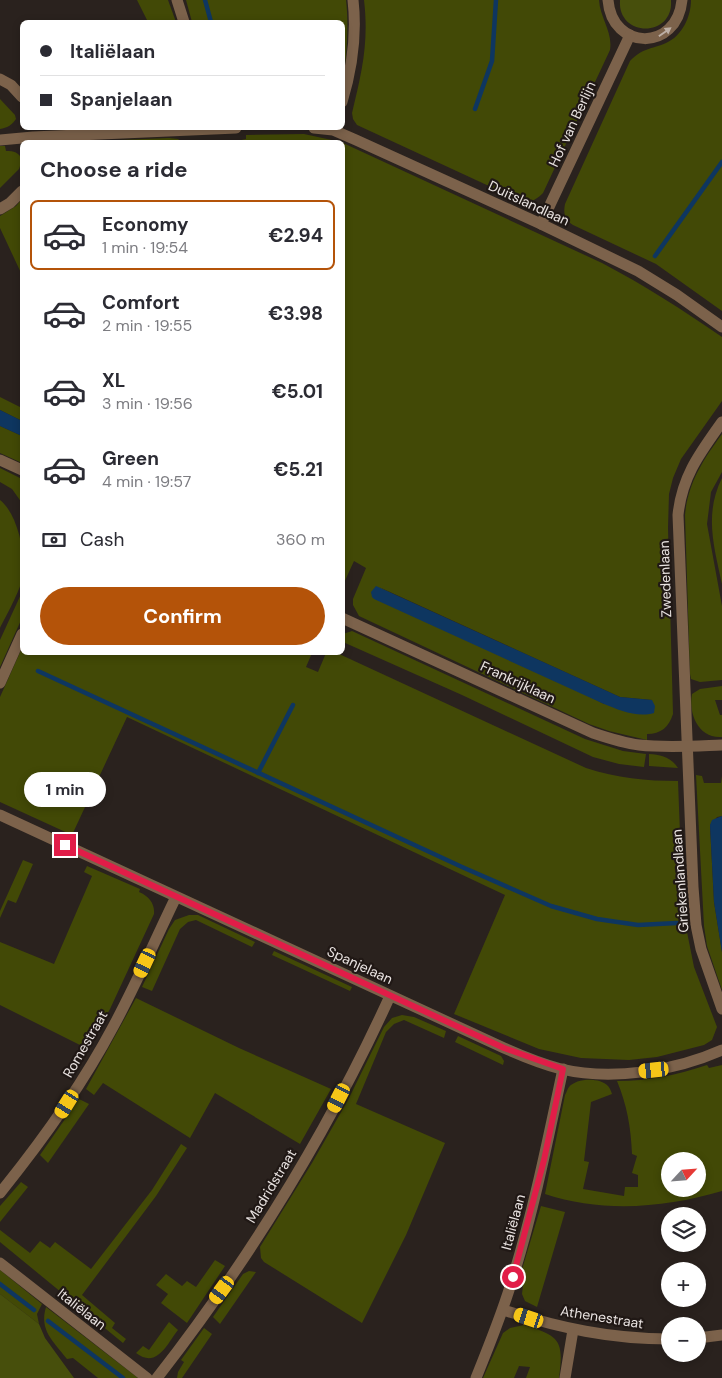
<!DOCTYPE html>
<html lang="en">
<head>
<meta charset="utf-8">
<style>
	:root { --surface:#fff; --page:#f7f7f7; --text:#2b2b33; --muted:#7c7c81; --line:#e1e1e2; --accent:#b45309 }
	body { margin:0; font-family:"DM Sans",sans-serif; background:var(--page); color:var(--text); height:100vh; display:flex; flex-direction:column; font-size:19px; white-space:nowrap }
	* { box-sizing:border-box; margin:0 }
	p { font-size:16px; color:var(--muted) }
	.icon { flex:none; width:28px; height:28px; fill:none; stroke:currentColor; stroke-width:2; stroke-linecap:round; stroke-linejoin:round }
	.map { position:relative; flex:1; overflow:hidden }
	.details { position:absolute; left:20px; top:140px; width:325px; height:515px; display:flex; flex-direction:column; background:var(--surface); border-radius:8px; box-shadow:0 2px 8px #0003 }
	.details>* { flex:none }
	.hud { position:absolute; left:20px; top:20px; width:325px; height:110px; border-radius:8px; box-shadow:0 2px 8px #0003; display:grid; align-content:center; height:110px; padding:0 20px; background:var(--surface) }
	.needle { width:32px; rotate:64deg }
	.fabs { position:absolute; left:661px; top:1152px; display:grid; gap:10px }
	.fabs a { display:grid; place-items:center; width:45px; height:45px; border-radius:50%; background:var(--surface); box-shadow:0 2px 8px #0003; font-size:25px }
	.end { position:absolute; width:22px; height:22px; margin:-11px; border:6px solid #e11d48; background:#fff; box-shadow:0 0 0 2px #fff }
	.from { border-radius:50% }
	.bubble { position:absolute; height:35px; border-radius:18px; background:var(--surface); box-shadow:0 2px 8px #0003; font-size:16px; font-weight:700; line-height:35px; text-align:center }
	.car { position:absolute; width:15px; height:30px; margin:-15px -8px; border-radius:6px; box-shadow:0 0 4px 1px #0007; background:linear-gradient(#f5c518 24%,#345 0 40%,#f5c518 0 76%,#345 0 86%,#f5c518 0) }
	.hud b { display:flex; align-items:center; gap:18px; height:48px; font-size:19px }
	.hud b+b { border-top:1px solid var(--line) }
	.hud i { width:12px; height:12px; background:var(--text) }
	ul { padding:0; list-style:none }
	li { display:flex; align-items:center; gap:15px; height:70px; margin:0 10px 8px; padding:0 10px; border:2px solid transparent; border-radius:8px }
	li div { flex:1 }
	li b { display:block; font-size:19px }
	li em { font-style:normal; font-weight:700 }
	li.on { border-color:var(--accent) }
	li>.icon { width:45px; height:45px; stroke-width:1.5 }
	h2 { padding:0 20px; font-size:22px; line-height:60px }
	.pay { display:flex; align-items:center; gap:12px; height:55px; padding:0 20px; font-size:19px }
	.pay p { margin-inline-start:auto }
	.cta { display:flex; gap:10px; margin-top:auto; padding:10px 20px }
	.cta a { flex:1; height:58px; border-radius:30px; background:var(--accent); color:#fff; font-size:20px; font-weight:700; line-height:58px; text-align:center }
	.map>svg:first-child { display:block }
	.green { fill:#424906; fill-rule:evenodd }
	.forest { fill:#474f0c }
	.water { fill:#0e3660 }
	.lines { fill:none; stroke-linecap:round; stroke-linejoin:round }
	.stream { stroke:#0e3660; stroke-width:4.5 }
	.minor { stroke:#7c624b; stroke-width:11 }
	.oneway { fill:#bdafa5 }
	.route { stroke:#e11d48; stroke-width:6 }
	.labels { text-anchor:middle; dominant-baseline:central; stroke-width:4.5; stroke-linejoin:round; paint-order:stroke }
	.street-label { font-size:14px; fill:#e9e3e1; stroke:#201815 }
</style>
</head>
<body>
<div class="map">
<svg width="722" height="1378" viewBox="0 0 722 1378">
	<rect width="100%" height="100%" fill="#2a221e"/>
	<g class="green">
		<polygon points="137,0 168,0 176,22 148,22"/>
		<path d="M186 0H346C349 26 347 53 343 79L342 22H192Z"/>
		<path d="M364 0H599C600 18 613 32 610 50L543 193C535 201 530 203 519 200L357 125 353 119 352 113C362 72 369 42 364 0Z"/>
		<path d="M691 0H722V311L656 264 573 225C565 220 563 214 565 204L630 61C644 47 650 50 666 43 682 36 691 17 691 0Z"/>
		<path d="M0 99 15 115 16 119C12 125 7 128 0 129Z"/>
		<polygon points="304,134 341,142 232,142 246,139 246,135"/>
		<polygon points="169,138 178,139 182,142 72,142"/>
		<path d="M343 143 602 263C644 285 683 310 722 337V401L681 459 673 478 669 494 668 528 673 714C669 727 661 734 647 734V740L609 731 589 724 359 616 353 605V599L366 568 354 561 343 585ZM379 587 620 697 652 700 604 704Z"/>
		<path d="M0 146H5L6 151C14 151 19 152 22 160L19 169 0 188Z"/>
		<polygon points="22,199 22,275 0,228 0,216 16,206"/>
		<polygon points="0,397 22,408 22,421 0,410"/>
		<polygon points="0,426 22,436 22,463 0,453"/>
		<path d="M722 434V472L711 492 707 524 722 606V680L700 682 691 679 690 674 685 515C688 483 703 460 722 434Z"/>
		<polygon points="0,468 22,479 22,503 12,489 0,482"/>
		<path d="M722 478V584C714 547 704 514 722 478Z"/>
		<path d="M0 500C18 514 27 557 22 579 20 591 6 616 0 628Z"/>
		<polygon points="22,592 22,618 0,667 0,640"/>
		<polygon points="352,631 585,739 623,751 646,754 644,767 619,764 593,757 462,695 343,642 343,634"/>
		<path d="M22 648V652L312 653 306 667 318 672 326 653H337L586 768C617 778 646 781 678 781L683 912 694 967 717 1027 712 1040 704 1045 657 1057 629 1060 581 1058 539 1049 454 1014 505 895 127 717 72 835 0 802V697Z"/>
		<path d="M722 686V700H715L720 715H722V737C699 739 688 714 692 694L700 689Z"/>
		<path d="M649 754C661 755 671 757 678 768L649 766Z"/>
		<polygon points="696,775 702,776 704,783 721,783 722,776 722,816 717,817 710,825 714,902 722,952 722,990 707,946 704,926"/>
		<polygon points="23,860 33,864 16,903 8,900 0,918 0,911"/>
		<path d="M87 866 140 889 139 892C149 896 155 904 154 914L110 1009 88 1049 0 1005V942L54 964 92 876 84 872Z"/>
		<polygon points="189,915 198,915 255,942 252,947 196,920 188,922 180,929 152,991 142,987 169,929 175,920"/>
		<polygon points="274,951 352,987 350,991 272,955"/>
		<polygon points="136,998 239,1048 331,1089 300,1144 215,1093 190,1138 103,1083 94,1095 86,1089"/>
		<polygon points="402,1015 414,1017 446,1031 444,1038 404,1020 394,1024 386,1032 356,1104 445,1143 406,1235 362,1323 264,1262 261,1258 260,1247 312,1163 348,1100 384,1027 392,1018"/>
		<polygon points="458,1036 501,1056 504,1061 503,1065 455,1042"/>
		<path d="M707 1065 709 1068 722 1065V1191C665 1208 602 1213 545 1194L565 1095C567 1092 567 1089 569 1087 576 1078 600 1077 608 1086 610 1088 611 1091 612 1094L591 1102 584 1161 589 1162 583 1189 624 1196 625 1187H638V1175L632 1173 637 1156 632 1154C631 1128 627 1105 617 1081 649 1081 677 1075 707 1065ZM670 1161H698V1189H670Z"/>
		<polygon points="79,1099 89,1104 48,1163 40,1155"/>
		<polygon points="181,1144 187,1148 156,1196 82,1295 115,1323 112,1328 126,1339 123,1343 0,1242 0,1230 30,1253 40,1241 50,1248 55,1242 91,1269 152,1190"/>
		<polygon points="21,1182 28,1187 0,1222 0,1206"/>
		<polygon points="541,1206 565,1212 537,1307 525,1301 522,1294 524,1277 520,1276"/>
		<polygon points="215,1260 225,1266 187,1323 161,1303 168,1294 156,1285 166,1274 182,1286 187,1281 196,1287"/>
		<polygon points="0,1270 42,1304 37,1314 39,1324 0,1294"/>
		<polygon points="249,1271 256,1272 220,1324 213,1317 243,1274"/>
		<path d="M46 1307 138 1378H98L73 1358 67 1359C53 1341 39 1330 46 1307Z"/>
		<path d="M169 1322 178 1330C167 1344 157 1369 136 1353L143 1346 149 1350Z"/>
		<path d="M524 1325C560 1336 564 1340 559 1378H526L530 1367 519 1366 514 1378H483L503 1333 510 1328Z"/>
		<polygon points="204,1328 212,1334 182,1378 177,1378 178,1372 184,1362 181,1360"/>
	</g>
	<g class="forest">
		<path d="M620 0H671C674 38 617 38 620 0Z"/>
		<polygon points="0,1294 39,1324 45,1338 74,1378 0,1378"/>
	</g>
	<g class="water">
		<polygon points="0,410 22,421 22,436 0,426"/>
		<path d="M376 586 620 697 652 700 655 706 654 713C637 718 619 710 604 704L374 599 372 597 371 592Z"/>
		<polygon points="722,816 722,952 714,902 710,825 712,820"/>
	</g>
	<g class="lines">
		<g class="stream">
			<polyline points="205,0 211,22"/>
			<polyline points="475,109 492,61 496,0"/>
			<polyline points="655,256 722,162"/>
			<polyline points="38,671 462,867 551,906 597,919 638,925 677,923"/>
			<polyline points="258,773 293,705"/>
			<polyline points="0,1284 34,1310"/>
			<polyline points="48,1321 123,1378"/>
		</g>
		<g class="minor">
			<polyline points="177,0 184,22"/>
			<path d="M608 0C612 51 677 52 682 0"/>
			<polyline points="0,79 11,85 22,97"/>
			<path d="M342 102C352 69 357 35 353 0"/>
			<polyline points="314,128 333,130 356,140 541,224 638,271 677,295 722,327"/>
			<polyline points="0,140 33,137 236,128"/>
			<polyline points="0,209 10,203 22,191"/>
			<polyline points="541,224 630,35"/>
			<path d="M722 422C700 453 682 476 678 515L693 887 696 925 701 949 722 1009"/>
			<polyline points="0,460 22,470"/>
			<path d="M342 618 593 733C608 738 623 743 639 745 666 748 695 746 722 745"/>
			<polyline points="0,683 22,634"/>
			<path d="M0 815 504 1048C522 1056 542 1064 561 1069 612 1081 675 1071 722 1050"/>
			<path d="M0 1193C42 1141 81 1087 113 1027 136 985 155 940 176 897"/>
			<polyline points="0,1263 147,1378"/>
			<path d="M503 1310C560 1328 610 1339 670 1339"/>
			<polyline points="698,1338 722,1335"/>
			<path d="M157 1378C249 1260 328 1132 390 996"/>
			<path d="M476 1378C489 1345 503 1312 513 1277 534 1209 548 1139 563 1069"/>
			<polyline points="565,1378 573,1330"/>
		</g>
	</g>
	<defs><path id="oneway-solid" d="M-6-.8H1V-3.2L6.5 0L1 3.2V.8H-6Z" transform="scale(1.25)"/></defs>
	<use class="oneway" href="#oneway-solid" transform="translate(665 32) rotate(-35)"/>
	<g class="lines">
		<polyline class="route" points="65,845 504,1048 563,1069 544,1160 513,1277"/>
	</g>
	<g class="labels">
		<g class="street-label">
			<text transform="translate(572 124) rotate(-65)">Hof van Berlijn</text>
			<text transform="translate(529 203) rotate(25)">Duitslandlaan</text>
			<text transform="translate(665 579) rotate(-92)">Zwedenlaan</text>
			<text transform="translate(518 682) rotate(25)">Frankrijklaan</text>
			<text transform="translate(680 881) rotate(-94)">Griekenlandlaan</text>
			<text transform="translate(360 965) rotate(25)">Spanjelaan</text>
			<text transform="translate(85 1044) rotate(-60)">Romestraat</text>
			<text transform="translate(271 1186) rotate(-59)">Madridstraat</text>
			<text transform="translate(513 1222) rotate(-75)">Italiëlaan</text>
			<text transform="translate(82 1309) rotate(38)">Italiëlaan</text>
			<text transform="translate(602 1317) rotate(9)">Athenestraat</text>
		</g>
	</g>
</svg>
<div class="fabs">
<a><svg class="needle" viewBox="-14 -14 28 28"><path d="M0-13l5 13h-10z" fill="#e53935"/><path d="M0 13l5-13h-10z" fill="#7c7c81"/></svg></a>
<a><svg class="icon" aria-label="layers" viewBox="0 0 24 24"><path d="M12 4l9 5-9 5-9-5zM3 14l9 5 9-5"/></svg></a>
<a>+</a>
<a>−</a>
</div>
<i class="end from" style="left:513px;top:1277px"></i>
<i class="end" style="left:65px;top:845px"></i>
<div class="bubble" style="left:24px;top:772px;width:82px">1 min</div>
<i class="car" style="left:145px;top:963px;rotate:205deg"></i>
<i class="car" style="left:654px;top:1070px;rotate:264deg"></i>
<i class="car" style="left:339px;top:1098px;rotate:207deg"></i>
<i class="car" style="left:67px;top:1104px;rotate:212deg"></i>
<i class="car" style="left:222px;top:1290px;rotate:216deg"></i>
<i class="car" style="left:529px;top:1318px;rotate:288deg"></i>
<div class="hud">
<b><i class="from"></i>Italiëlaan</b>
<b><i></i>Spanjelaan</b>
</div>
<section class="details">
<h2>Choose a ride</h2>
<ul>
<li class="on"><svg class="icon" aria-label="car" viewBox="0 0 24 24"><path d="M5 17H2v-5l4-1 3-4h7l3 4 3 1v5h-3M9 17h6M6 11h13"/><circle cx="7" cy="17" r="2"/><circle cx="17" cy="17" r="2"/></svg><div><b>Economy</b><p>1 min · 19:54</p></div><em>€2.94</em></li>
<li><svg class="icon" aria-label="car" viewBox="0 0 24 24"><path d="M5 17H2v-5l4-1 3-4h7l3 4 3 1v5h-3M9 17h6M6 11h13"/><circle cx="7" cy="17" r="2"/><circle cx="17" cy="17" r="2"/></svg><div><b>Comfort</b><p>2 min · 19:55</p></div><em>€3.98</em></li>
<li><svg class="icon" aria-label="car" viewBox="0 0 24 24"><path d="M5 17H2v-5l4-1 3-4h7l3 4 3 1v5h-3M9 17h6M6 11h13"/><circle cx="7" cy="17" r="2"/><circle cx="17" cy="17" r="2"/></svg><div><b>XL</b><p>3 min · 19:56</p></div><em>€5.01</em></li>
<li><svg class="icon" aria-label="car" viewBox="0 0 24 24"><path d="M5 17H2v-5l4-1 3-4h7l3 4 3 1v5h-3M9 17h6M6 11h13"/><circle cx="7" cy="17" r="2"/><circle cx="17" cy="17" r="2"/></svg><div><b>Green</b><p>4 min · 19:57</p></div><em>€5.21</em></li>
</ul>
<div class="pay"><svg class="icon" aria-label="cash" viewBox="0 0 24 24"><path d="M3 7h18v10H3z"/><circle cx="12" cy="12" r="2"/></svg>Cash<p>360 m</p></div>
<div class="cta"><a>Confirm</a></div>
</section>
</div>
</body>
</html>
